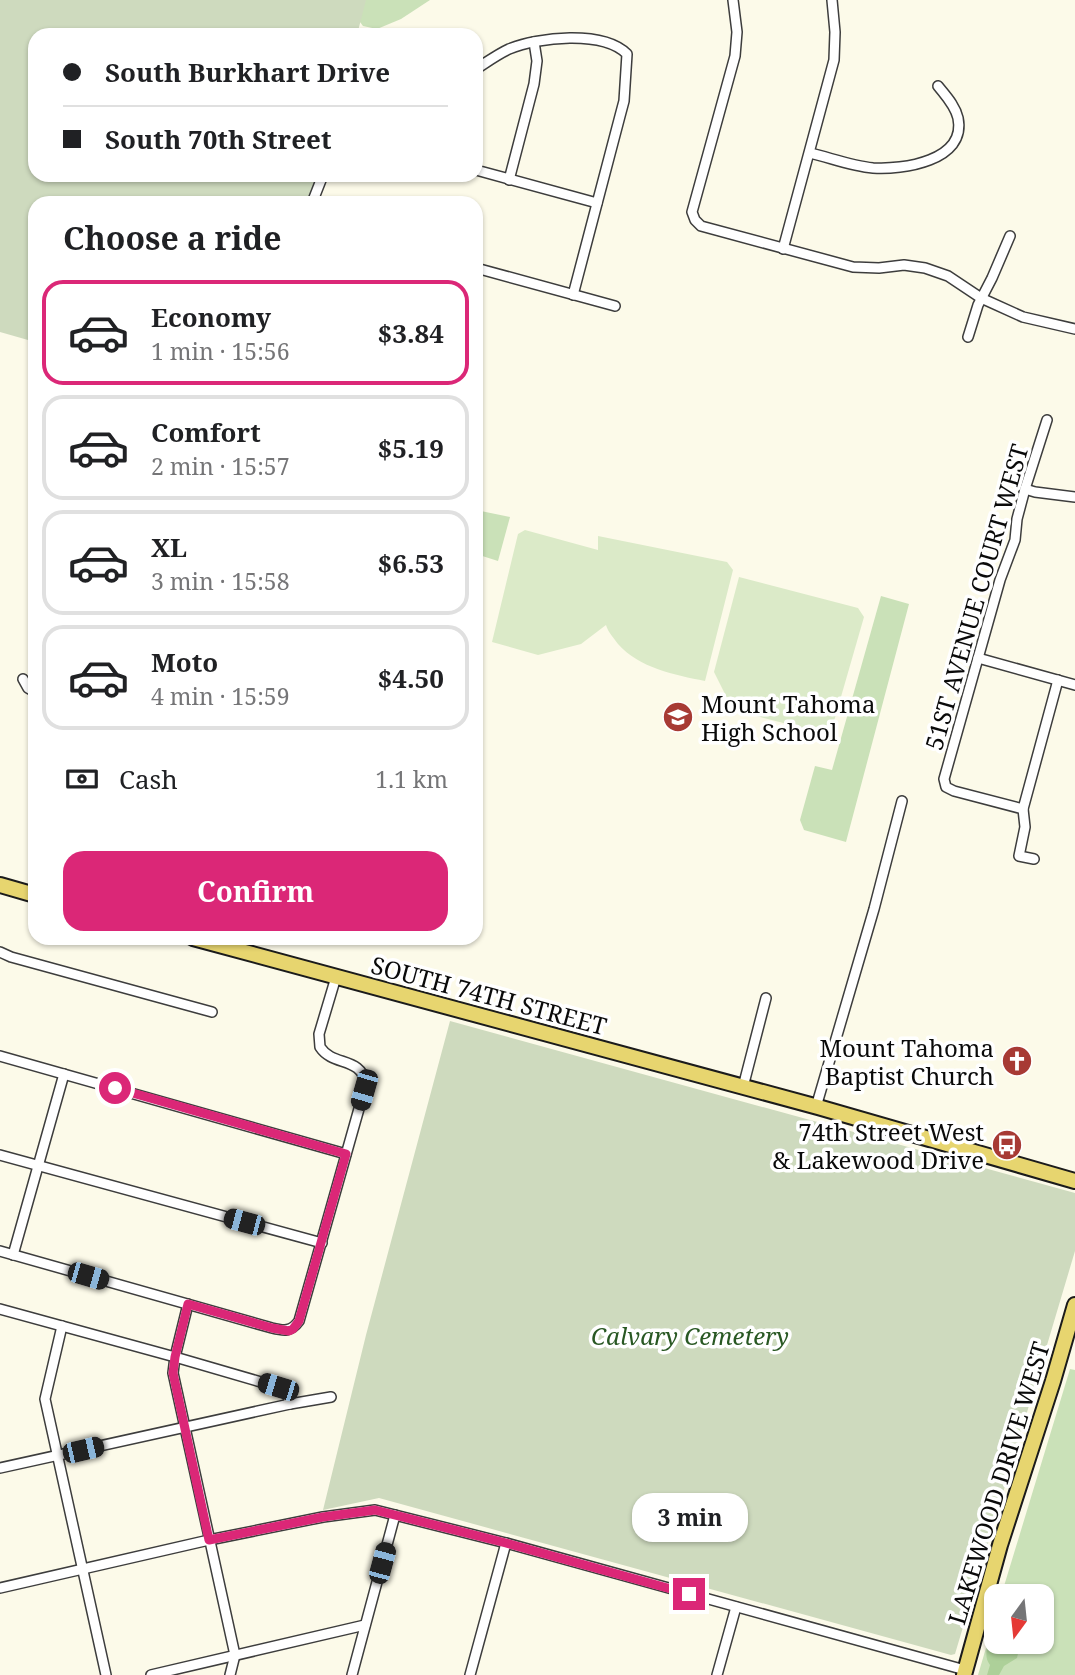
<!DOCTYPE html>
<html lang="en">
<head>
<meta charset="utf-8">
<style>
	:root { --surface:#fff; --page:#f2f2f2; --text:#202124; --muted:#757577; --line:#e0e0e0; --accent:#db2777 }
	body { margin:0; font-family:"Noto Serif",serif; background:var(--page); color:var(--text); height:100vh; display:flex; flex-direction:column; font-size:26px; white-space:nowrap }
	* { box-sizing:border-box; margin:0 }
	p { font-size:23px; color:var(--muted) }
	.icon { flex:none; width:38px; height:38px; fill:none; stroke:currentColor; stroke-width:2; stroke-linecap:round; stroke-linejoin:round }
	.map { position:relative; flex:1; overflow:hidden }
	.drawer { position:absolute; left:28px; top:196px; width:455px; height:749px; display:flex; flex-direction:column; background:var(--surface); border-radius:21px; box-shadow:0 2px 5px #0004 }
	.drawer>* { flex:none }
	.guide { position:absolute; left:28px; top:28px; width:455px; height:154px; border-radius:21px; box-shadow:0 2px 5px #0004; display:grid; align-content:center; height:154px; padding:0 35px; background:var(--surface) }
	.needle { width:46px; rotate:195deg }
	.buttons { position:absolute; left:984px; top:1584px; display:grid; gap:14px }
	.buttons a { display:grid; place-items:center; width:70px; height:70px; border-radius:14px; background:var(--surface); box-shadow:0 2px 5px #0004; font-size:35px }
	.end { position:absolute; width:32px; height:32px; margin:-16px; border:9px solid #db2777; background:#fff; box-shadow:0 0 0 4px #fff }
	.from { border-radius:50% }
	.bubble { position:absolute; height:49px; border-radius:21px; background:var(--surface); box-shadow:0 2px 5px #0004; font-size:23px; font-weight:700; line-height:49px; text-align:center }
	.car { position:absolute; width:21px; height:42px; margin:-21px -10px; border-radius:9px; box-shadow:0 0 5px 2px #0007; background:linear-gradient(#222 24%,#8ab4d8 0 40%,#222 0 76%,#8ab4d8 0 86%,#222 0) }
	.guide b { display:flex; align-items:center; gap:24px; height:66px; font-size:26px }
	.guide b+b { border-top:2px solid var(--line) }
	.guide i { width:18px; height:18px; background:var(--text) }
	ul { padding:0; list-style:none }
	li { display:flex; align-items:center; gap:21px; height:105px; margin:0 14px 10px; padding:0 21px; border:4px solid var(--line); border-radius:21px }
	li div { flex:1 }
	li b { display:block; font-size:26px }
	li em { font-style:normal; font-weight:700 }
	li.current { border-color:var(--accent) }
	li>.icon { width:63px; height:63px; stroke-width:1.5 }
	h2 { padding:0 35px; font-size:32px; line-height:84px }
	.pay { display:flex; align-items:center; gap:18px; height:77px; padding:0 35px; font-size:26px }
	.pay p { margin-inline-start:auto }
	.primary-button { display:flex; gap:14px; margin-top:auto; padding:14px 35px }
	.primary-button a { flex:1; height:80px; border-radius:21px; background:var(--accent); color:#fff; font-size:28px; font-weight:700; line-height:80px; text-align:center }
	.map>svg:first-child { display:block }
	.green { fill:#cae1b8 }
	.forest { fill:#add099 }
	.cemetery { fill:#cedabe }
	.pitch { fill:#dbeac8 }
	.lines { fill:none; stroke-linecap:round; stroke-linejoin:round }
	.minor-casing { stroke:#3d3d3d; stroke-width:12 }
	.primary-casing { stroke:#1b1b1b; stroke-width:18 }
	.minor { stroke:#fff; stroke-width:9 }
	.primary { stroke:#e7d56f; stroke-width:14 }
	.route { stroke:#db2777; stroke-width:9 }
	.labels { text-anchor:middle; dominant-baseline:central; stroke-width:7; stroke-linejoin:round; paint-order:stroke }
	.street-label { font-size:24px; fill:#0a0a0a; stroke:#fff }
	.poi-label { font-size:24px; fill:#0a0a0a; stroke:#fff; text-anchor:end }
	.park-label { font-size:24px; font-style:italic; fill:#295823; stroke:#fff }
</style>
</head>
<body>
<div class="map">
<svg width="1075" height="1675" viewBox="0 0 1075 1675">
	<rect width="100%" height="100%" fill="#fcfae9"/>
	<g class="green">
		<polygon points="355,0 430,0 401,19 377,29 363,26 351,10"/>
		<polygon points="476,510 510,517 498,561 476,554"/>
		<polygon points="881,596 909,604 846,842 804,830 800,820 815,766 832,770"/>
		<polygon points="1070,1369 1075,1370 1075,1675 978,1675 996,1614 996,1642 1041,1642 1041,1596 1001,1596"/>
	</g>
	<path class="forest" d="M994 1641 1016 1642 1019 1649 1017 1658 1004 1666 999 1675H987L990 1665C985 1658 986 1652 988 1644Z"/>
	<g class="cemetery">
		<polygon points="0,0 366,0 357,35 35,35 35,175 319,175 312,203 35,203 35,342 0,332"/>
		<polygon points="450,1021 1075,1193 1075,1251 955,1654 951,1655 379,1498 323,1510 366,1335"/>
	</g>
	<g class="pitch">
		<path d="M525 530 598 550V536L727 562 733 570 705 681C675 675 639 668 618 644 613 637 608 632 606 625L581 644 538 655 492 642 518 534Z"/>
		<polygon points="739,577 858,608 864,617 830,735 733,710 714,672"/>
	</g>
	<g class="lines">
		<g class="minor-casing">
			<g id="minor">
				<polyline points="733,0 737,32 735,56 692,212 695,220 701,226 853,267 879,268 904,265 925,268 948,276 981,298 1023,317 1075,329"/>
				<path d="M476 69C487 62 498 54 509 49 538 37 603 30 627 54L624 101 620 116 573 295"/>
				<path d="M810 153C831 158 852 166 873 168 902 170 967 161 958 118 955 105 945 95 938 86"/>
				<polyline points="476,170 597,203"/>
				<polyline points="509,180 534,84 537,61 534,42"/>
				<polyline points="312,203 323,175"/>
				<polyline points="783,249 834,60 835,32 832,0"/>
				<polyline points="476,268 615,306"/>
				<polyline points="968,337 978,305 992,278 1010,236"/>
				<polyline points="1025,489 1035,492 1075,497"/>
				<polyline points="978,658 1075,685"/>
				<polyline points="23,679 28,688 35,692"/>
				<polyline points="1023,809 954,791 946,787 944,779 1000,580 1015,540 1017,519 1025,489 1047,420"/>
				<polyline points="1034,859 1019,856 1025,827 1023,809 1058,680"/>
				<polyline points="0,952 11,957 212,1012"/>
				<polyline points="0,1056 346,1154"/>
				<polyline points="743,1087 766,998"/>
				<polyline points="816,1107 874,909 902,801"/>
				<polyline points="0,1155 322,1243"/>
				<path d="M0 1251 272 1328C284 1331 291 1332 299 1321L366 1084C361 1056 333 1067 320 1047L319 1034 336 977"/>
				<polyline points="13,1255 64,1074"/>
				<polyline points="188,1304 175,1357 173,1373 235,1655 230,1675"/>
				<polyline points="0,1309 175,1357 278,1387 287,1393 290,1404 331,1397"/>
				<polyline points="62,1326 45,1399 106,1675"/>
				<polyline points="0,1468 290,1404"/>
				<polyline points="0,1588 209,1540 323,1517 375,1510 506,1543 965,1670"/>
				<polyline points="151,1675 365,1625"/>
				<polyline points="352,1675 395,1515"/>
				<polyline points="470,1675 506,1543"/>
				<polyline points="717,1675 736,1607"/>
			</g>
		</g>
		<g class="primary-casing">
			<g id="primary">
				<polyline points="0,885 35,895"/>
				<polyline points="193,938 818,1107 1075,1181"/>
				<polyline points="964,1675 1000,1545 1053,1381 1075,1305"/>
			</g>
		</g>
		<use href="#minor" class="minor"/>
		<use href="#primary" class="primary"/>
	</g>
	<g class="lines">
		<polyline class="route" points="115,1088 346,1154 299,1321 293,1329 289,1331 272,1328 188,1304 175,1357 173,1373 209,1540 323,1517 375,1510 506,1543 689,1594"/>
	</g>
	<defs>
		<g id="school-disc" transform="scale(1.575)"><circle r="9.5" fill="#a73a34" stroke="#fff"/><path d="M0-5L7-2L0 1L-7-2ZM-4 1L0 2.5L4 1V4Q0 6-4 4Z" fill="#fff"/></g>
		<g id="church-disc" transform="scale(1.575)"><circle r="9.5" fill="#a73a34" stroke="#fff"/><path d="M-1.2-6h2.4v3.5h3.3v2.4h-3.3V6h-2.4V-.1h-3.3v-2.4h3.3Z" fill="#fff"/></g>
		<g id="bus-disc" transform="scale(1.575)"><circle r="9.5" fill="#a73a34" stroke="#fff"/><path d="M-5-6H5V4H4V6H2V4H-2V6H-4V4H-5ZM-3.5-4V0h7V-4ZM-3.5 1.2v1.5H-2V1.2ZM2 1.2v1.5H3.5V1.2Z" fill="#fff"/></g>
	</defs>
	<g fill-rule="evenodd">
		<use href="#school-disc" x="678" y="717"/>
		<use href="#church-disc" x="1017" y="1061"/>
		<use href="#bus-disc" x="1007" y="1145"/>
	</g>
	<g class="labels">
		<g class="street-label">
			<text transform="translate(976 597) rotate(-74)">51ST AVENUE COURT WEST</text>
			<text transform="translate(489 995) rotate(15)">SOUTH 74TH STREET</text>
			<text transform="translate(998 1483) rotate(-73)">LAKEWOOD DRIVE WEST</text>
		</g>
		<g class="poi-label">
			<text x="701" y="703" text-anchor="start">Mount Tahoma<tspan x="701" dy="28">High School</tspan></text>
			<text x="994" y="1047">Mount Tahoma<tspan x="994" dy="28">Baptist Church</tspan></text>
			<text x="984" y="1131">74th Street West<tspan x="984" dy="28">&amp; Lakewood Drive</tspan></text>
		</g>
		<g class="park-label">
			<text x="690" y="1335">Calvary Cemetery</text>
		</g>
	</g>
</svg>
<div class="buttons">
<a><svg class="needle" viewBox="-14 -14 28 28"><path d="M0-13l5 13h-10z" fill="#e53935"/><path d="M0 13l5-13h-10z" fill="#757577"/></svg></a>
</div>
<i class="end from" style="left:115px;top:1088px"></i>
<i class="end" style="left:689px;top:1594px"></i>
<div class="bubble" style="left:632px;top:1493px;width:116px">3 min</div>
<i class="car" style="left:364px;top:1090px;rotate:196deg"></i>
<i class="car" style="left:244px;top:1222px;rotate:285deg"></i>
<i class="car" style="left:88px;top:1276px;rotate:106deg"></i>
<i class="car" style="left:278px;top:1387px;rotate:287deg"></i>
<i class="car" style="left:83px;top:1450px;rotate:77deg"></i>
<i class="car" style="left:382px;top:1563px;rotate:15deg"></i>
<div class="guide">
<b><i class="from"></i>South Burkhart Drive</b>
<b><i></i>South 70th Street</b>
</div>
<section class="drawer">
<h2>Choose a ride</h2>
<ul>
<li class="current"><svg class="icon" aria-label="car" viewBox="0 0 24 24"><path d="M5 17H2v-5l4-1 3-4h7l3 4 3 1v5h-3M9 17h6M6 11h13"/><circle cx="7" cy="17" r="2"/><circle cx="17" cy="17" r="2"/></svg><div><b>Economy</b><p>1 min · 15:56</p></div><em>$3.84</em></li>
<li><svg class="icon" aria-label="car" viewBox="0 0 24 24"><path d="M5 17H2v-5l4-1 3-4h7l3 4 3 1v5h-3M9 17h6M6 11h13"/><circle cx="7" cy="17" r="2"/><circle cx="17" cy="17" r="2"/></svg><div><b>Comfort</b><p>2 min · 15:57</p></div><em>$5.19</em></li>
<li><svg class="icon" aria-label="car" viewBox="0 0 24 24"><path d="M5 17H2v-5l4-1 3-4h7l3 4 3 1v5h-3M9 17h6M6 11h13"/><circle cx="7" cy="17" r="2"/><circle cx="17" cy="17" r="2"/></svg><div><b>XL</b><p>3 min · 15:58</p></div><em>$6.53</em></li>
<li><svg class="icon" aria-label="car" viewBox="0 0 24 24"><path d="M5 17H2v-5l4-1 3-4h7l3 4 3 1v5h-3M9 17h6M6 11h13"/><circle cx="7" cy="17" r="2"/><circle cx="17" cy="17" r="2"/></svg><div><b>Moto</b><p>4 min · 15:59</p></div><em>$4.50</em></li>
</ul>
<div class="pay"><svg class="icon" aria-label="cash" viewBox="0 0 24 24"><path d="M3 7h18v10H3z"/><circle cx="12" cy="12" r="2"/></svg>Cash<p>1.1 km</p></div>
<div class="primary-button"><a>Confirm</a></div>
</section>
</div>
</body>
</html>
